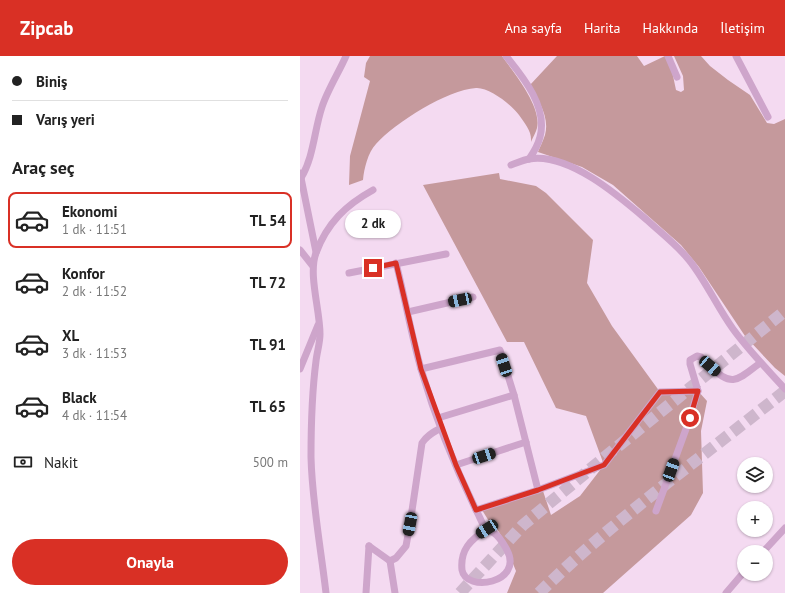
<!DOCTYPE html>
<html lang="tr">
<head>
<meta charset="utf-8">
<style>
	:root { --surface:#fff; --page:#f6f6f6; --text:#222; --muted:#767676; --line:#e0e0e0; --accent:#d93025 }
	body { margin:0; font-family:"PT Sans",sans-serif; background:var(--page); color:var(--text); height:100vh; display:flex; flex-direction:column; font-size:15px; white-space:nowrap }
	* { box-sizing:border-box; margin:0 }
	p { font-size:13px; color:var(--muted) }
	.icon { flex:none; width:22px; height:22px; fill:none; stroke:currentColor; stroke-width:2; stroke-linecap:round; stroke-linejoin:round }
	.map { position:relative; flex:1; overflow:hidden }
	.details { display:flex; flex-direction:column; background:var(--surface); width:300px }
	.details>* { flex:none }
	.banner { display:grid; align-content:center; height:88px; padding:0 12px; background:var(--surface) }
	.tools { position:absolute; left:437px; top:401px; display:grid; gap:8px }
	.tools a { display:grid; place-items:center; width:36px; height:36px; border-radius:50%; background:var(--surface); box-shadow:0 1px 3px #0004; font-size:20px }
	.end { position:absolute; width:18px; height:18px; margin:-9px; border:5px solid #d93025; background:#fff; box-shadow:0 0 0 2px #fff }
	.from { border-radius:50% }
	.bubble { position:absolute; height:28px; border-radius:14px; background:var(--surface); box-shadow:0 1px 3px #0004; font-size:13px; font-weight:800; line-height:28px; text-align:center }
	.car { position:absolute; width:12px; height:24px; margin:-12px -6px; border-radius:5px; box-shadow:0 0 3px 1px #0007; background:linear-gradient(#222 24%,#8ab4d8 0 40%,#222 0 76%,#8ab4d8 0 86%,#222 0) }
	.banner b { display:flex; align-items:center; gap:14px; height:38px; font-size:15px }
	.banner b+b { border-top:1px solid var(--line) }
	.banner i { width:10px; height:10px; background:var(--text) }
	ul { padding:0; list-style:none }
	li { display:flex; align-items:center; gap:12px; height:56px; margin:0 8px 6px; padding:0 4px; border:2px solid transparent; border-radius:8px }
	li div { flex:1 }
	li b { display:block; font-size:15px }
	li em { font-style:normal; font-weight:800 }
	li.on { border-color:var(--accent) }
	li>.icon { width:36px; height:36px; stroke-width:1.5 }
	h2 { padding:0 12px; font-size:18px; line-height:48px }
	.pay { display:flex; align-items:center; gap:10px; height:44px; padding:0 12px; font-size:15px }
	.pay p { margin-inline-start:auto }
	.action { display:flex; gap:8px; margin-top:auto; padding:8px 12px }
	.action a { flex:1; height:46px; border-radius:24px; background:var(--accent); color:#fff; font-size:16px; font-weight:800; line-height:46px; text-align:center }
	header { display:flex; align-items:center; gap:24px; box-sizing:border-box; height:56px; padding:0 20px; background:var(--accent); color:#fff }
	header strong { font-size:19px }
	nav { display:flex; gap:22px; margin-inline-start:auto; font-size:14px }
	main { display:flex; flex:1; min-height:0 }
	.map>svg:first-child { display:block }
	.green { fill:#c5999c }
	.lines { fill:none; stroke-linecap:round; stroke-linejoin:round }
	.motorway-tunnel { stroke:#ceb6cc; stroke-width:12; stroke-dasharray:12 6; stroke-linecap:butt }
	.minor { stroke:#cea5cb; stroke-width:7 }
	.route { stroke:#d93025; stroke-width:5 }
</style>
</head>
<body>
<header>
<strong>Zipcab</strong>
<nav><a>Ana sayfa</a><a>Harita</a><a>Hakkında</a><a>İletişim</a></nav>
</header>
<main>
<section class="details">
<div class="banner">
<b><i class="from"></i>Biniş</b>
<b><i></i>Varış yeri</b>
</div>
<h2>Araç seç</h2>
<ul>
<li class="on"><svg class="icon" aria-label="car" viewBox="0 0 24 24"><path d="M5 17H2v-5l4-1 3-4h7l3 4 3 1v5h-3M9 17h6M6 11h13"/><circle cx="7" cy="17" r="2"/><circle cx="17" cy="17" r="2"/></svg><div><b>Ekonomi</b><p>1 dk · 11:51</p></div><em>TL 54</em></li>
<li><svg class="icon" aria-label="car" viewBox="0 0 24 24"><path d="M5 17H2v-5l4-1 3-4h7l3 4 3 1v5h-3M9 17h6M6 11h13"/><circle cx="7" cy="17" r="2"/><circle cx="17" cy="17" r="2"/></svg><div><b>Konfor</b><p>2 dk · 11:52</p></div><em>TL 72</em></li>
<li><svg class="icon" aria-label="car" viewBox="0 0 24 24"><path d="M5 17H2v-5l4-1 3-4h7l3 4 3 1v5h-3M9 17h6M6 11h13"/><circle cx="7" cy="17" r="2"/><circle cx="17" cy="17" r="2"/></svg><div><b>XL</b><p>3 dk · 11:53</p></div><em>TL 91</em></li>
<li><svg class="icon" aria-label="car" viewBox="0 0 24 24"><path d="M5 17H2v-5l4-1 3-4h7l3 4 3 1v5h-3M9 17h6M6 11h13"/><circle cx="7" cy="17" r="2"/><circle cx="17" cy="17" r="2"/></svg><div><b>Black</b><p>4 dk · 11:54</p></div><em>TL 65</em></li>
</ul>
<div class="pay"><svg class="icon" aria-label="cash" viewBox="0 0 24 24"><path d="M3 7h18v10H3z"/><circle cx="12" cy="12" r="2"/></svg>Nakit<p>500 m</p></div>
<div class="action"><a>Onayla</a></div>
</section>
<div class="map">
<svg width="485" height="537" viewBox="0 0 485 537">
	<rect width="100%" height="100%" fill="#f4daf1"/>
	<g class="green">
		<path d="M70 0H202C214 17 242 51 237 72 236 76 233 81 231 86 232 75 225 68 219 59 212 49 189 31 176 32 147 34 96 66 76 88 68 96 64 113 63 124L49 129 50 100 70 25 64 21 66 7Z"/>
		<path d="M257 0H337L344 10 365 0 372 15 376 34 381 36 384 34 383 20 374 0H401L410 10 428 24 450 39 467 67 474 68 485 63V320L475 312 445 280 399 211 381 189 313 129 282 111 238 96C240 91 243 85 245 79 250 61 238 44 230 29Z"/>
		<polygon points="199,117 200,123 236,130 246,137 293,184 287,227 312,270 360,336 398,335 407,345 401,375 403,437 391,459 303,537 207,537 216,515 202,481 197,473 192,470 182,454 243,435 251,459 280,440 304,409 286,360 256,352 224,286 207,286 123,129"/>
	</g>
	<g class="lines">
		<g class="motorway-tunnel">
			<polyline points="160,537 223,469 306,400 485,255"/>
			<path d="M239 537C315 463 402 401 485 335"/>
		</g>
		<g class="minor">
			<path d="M206 0C223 21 248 51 240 81 238 89 234 96 229 103"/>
			<polyline points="368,0 377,21"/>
			<polyline points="436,0 468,61"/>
			<path d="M211 109C217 107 223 104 229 103 268 96 319 140 347 164 361 177 377 189 389 204 406 225 417 251 433 273 449 295 467 313 485 333"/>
			<polyline points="0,117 16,196"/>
			<path d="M1 122C14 100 14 75 22 51 27 35 39 16 46 0"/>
			<polyline points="0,194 12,209"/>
			<path d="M96 207C105 242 111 278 121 313 135 361 154 409 176 454 179 459 182 468 186 473 188 475 192 476 194 477 200 481 203 487 207 494 224 527 166 537 162 514 160 494 170 484 187 473"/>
			<polyline points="49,217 146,198"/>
			<polyline points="108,256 173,241"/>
			<polyline points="0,313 18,269"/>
			<polyline points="121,313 200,294 214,339 238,434"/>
			<polyline points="138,362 214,339"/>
			<polyline points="156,409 226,386"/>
			<polyline points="176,454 238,434 304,409 360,336 398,335"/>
			<path d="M356 455 386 373 398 335 390 308V304L397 300 401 301C404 304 406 307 410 310 432 333 439 323 460 307"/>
			<path d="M69 490 90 505 96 502 106 490 110 468 122 387C127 379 134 376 141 372"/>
			<polyline points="463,496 485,472"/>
			<polyline points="90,505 95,537"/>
			<path d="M26 537C21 493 12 446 11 401 11 370 12 336 16 305 17 296 20 287 20 278 20 254 8 218 16 197 27 167 46 149 73 134"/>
			<polyline points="66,537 69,490"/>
			<polyline points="426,537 444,516"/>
		</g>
	</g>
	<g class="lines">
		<polyline class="route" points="73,212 96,207 121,313 156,409 176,454 238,434 304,409 360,336 398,335 390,362"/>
	</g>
</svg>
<div class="tools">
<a><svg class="icon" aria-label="layers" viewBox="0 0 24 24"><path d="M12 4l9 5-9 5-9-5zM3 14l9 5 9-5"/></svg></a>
<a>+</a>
<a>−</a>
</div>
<i class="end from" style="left:390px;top:362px"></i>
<i class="end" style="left:73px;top:212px"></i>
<div class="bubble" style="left:45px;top:154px;width:56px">2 dk</div>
<i class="car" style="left:160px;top:244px;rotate:258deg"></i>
<i class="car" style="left:204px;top:309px;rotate:342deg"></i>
<i class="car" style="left:410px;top:310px;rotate:131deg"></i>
<i class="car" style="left:184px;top:400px;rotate:72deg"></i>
<i class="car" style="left:371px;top:414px;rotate:20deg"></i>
<i class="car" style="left:110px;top:468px;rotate:191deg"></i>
<i class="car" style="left:187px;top:473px;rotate:237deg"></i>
</div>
</main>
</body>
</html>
